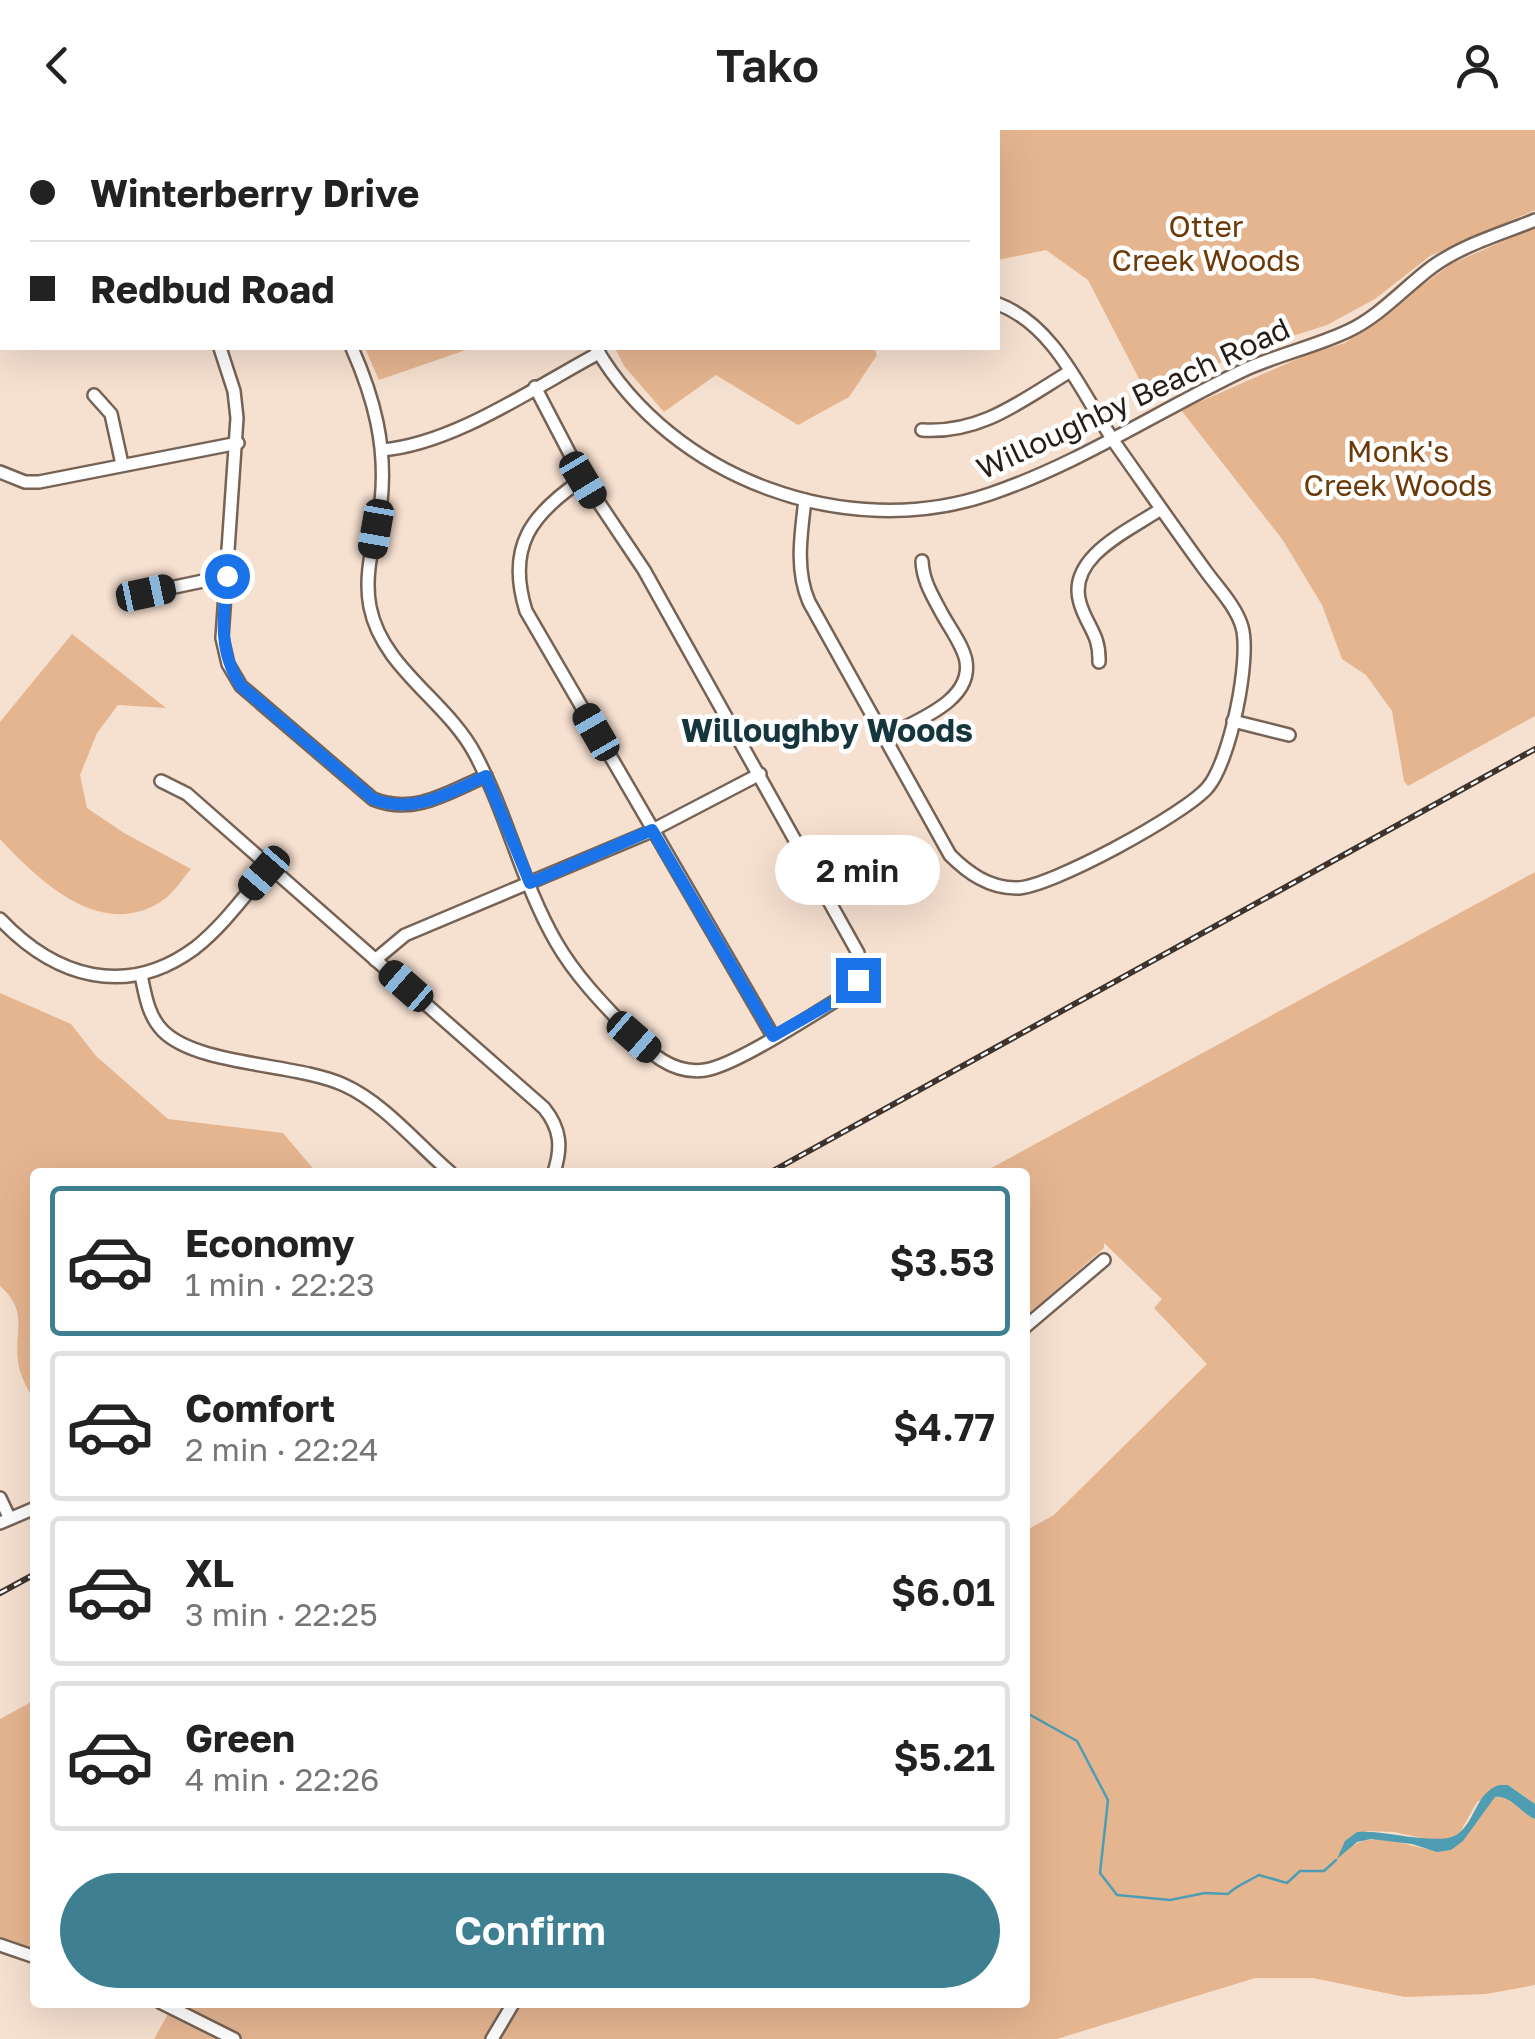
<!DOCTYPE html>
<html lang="en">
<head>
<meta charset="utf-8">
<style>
	:root { --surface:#fff; --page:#f2f2f2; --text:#222; --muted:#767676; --line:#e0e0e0; --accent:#3e8091 }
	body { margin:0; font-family:"Golos Text",sans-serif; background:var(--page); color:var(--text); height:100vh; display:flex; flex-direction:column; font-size:38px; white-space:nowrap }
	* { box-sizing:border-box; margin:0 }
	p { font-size:32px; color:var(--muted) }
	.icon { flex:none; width:55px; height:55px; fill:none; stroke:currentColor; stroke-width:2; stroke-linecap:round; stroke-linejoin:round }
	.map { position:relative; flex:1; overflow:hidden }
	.details { position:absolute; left:30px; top:1038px; width:1000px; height:840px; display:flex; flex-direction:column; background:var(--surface); border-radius:10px; box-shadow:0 10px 40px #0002 }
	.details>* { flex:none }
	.top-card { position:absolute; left:0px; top:0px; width:1000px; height:220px; box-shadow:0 10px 40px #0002; display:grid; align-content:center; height:220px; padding:0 30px; background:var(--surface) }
	.end { position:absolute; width:45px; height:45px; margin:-22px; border:12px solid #1a73e8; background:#fff; box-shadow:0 0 0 5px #fff }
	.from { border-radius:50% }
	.bubble { position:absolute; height:70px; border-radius:35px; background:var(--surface); box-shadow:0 10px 40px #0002; font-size:32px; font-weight:600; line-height:70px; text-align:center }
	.car { position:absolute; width:30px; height:60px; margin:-30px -15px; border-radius:12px; box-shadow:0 0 8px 2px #0007; background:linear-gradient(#222 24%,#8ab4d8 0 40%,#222 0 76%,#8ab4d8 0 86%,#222 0) }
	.top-card b { display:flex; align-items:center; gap:35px; height:95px; font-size:38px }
	.top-card b+b { border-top:2px solid var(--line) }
	.top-card i { width:25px; height:25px; background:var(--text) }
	ul { padding:18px 0 0; list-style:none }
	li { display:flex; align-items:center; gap:30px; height:150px; margin:0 20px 15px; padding:0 10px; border:5px solid var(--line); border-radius:10px }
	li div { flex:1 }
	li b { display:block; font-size:38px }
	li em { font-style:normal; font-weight:600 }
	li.on { border-color:var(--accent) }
	li>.icon { width:90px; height:90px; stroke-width:1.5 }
	.primary-button { display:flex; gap:20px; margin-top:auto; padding:20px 30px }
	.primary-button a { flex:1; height:115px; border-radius:60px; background:var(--accent); color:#fff; font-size:40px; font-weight:600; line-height:115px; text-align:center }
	header { display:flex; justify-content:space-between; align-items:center; height:130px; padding:0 30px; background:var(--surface); font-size:45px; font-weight:600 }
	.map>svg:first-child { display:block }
	.green { fill:#e5b590 }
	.water { fill:#4e9db2 }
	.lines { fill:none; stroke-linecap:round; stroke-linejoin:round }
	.stream { stroke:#4e9db2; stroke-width:2.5 }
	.minor-casing { stroke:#766355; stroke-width:16 }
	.minor { stroke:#fff; stroke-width:11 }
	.rail-casing { stroke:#3e342d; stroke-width:6 }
	.rail { stroke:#fff; stroke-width:2.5; stroke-dasharray:8; stroke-linecap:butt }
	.route { stroke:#1a73e8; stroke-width:12 }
	.labels { text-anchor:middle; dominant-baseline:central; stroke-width:9; stroke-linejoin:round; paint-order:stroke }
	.park-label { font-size:30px; fill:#6b3a08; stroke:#fff }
	.street-label { font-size:30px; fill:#261e18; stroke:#fff }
	.neighbourhood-label { font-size:32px; font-weight:bold; fill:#16363e; stroke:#fff }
</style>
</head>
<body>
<header><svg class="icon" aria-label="back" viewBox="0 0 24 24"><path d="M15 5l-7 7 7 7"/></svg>Tako<svg class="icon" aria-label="person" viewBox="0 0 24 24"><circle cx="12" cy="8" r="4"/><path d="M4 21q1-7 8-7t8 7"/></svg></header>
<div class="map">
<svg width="1535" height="1909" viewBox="0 0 1535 1909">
	<rect width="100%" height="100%" fill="#f6e0d0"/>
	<g class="green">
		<polygon points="801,0 1535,0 1535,80 1430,126 1375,169 1327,195 1236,224 1151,272 1088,150 1046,120 998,130 998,2 792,2"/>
		<polygon points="1535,97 1535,586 1408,656 1404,651 1392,581 1366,545 1342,529 1322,475 1282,409 1181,280 1313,222 1345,213 1451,134"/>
		<polygon points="365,218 465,218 466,220 379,250"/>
		<polygon points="615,218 874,218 877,225 849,267 798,295 716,245 664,282 624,236"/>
		<path d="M72 504 166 578 118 575 97 603 80 645 87 678 124 703 191 739C183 748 175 761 166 768 104 814 40 752 0 709V592Z"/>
		<path d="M1535 742V1674L1508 1655 1477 1672 1459 1704 1448 1710 1435 1711 1394 1702 1367 1701 1349 1718C1379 1695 1418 1725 1451 1720L1495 1667C1511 1665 1520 1683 1535 1689V1855L1486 1864 1405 1867 1313 1848H1255L1057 1909H154L168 1884 212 1898 160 1872H1025V1401L1054 1385 1207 1234 1154 1178 1162 1169 1104 1113V1118L1025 1187V1042H984Z"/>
		<path d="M0 863 71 894 96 926 168 989 283 1003 316 1042H35L34 1270C27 1258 20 1246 18 1232 14 1200 29 1182 0 1156Z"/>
		<polygon points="35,1570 35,1827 0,1815 0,1589"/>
	</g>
	<path class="water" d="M1499 1655H1508L1535 1674V1689C1520 1683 1511 1665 1495 1667L1463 1711 1451 1720 1437 1722 1412 1714 1371 1709 1357 1712 1337 1729 1345 1711 1357 1702C1384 1699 1443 1718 1459 1703 1477 1688 1475 1664 1499 1655Z"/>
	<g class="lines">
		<g class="stream">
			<polyline points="893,2 895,0"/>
			<path d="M1025 1582 1077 1611 1108 1670 1100 1743 1117 1765 1170 1770 1205 1763 1228 1764C1235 1756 1249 1751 1259 1745L1287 1753 1300 1741H1324L1336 1730"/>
		</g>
		<g class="minor-casing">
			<g id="minor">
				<polyline points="232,0 234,2"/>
				<polyline points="475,0 476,2"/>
				<polyline points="657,0 657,2"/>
				<polyline points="108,2 112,0"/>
				<polyline points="485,2 490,0"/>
				<polyline points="0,80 2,78"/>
				<polyline points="0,189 2,186"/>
				<path d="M220 218 234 261 237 288 222 508 228 534 241 556 373 669C414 686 449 662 486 646"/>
				<path d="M352 218C374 268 387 316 381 372 376 407 363 441 370 477 382 538 447 571 475 624 507 684 522 753 556 812 575 845 601 872 628 900 648 922 673 945 705 940 735 936 815 883 845 865L859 845 858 823 644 440 583 349 535 257"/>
				<path d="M596 218C672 349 847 413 990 364 1079 334 1158 281 1242 241 1276 225 1314 217 1348 201 1380 186 1404 158 1432 137 1462 115 1501 104 1535 90"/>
				<polyline points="94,265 111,284 122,334"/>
				<path d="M922 300C981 304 1021 271 1069 242"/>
				<path d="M382 320C454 314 535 257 599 223"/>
				<polyline points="0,342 25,352 39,352 238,313"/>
				<path d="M583 349C531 384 506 417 526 481L773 906"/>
				<path d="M805 370C801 404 795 440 809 472L950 725C968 743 989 758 1016 758 1048 759 1187 683 1208 657 1230 631 1251 529 1242 497 1236 476 1217 457 1205 440 1175 399 1146 357 1117 316 1083 267 1057 196 998 174"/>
				<polyline points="146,463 227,446"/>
				<path d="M1099 532C1100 504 1087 497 1080 473 1066 427 1130 400 1161 379"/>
				<polyline points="1233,591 1289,605"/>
				<path d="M886 607C914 591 973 572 966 531 963 515 949 497 941 482 932 465 923 451 922 431"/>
				<path d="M161 651 187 664 544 978C561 999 562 1018 554 1042"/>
				<path d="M0 789C55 847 126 869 195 818 223 796 246 764 269 737"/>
				<polyline points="375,830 405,805 645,704 760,644"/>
				<path d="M141 845C145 864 148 886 163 901 198 936 296 933 344 955 384 973 417 1014 450 1042"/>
				<polyline points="1025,1197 1104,1130"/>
				<polyline points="0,1368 9,1387"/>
				<polyline points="0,1393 35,1378"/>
				<polyline points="0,1815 35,1827"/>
				<polyline points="160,1872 234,1909"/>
				<polyline points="492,1909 514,1872"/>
			</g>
		</g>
		<use href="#minor" class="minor"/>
		<g class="rail-casing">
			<g id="rail">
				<polyline points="771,1042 1535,619"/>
				<polyline points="0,1463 35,1444"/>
			</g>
		</g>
		<use href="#rail" class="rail"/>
	</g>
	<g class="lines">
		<path class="route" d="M227 446C223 486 218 521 241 556L373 669C413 685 449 663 486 646L530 753 652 700 773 906 845 865 858 850"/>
	</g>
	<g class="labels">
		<g class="park-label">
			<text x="1206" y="96">Otter<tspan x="1206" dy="34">Creek Woods</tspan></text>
			<text x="1398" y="321">Monk's<tspan x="1398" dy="34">Creek Woods</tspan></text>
		</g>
		<g class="street-label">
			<text transform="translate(1133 268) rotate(-25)">Willoughby Beach Road</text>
		</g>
		<g class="neighbourhood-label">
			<text x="827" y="600">Willoughby Woods</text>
		</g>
	</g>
</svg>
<i class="end from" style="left:227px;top:446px"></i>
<i class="end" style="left:858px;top:850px"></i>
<div class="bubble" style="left:775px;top:705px;width:165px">2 min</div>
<i class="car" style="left:583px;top:350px;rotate:149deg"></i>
<i class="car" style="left:376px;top:399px;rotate:190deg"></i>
<i class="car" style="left:146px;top:463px;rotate:78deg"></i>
<i class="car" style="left:596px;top:602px;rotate:330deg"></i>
<i class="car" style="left:264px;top:743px;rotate:221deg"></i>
<i class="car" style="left:406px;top:856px;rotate:311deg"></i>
<i class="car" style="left:634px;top:907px;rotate:131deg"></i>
<div class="top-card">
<b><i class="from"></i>Winterberry Drive</b>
<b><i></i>Redbud Road</b>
</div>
<section class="details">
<ul>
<li class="on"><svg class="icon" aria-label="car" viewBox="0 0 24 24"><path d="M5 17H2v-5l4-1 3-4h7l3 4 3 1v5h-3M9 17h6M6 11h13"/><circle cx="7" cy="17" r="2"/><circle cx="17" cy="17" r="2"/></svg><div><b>Economy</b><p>1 min · 22:23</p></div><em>$3.53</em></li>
<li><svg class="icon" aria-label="car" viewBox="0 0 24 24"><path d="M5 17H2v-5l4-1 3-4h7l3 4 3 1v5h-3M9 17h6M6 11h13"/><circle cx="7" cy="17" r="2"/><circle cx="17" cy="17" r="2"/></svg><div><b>Comfort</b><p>2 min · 22:24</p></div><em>$4.77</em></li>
<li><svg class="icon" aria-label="car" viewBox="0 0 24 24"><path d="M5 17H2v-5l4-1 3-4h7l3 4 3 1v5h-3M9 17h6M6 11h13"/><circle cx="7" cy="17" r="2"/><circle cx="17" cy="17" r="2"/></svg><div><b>XL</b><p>3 min · 22:25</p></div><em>$6.01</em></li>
<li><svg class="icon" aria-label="car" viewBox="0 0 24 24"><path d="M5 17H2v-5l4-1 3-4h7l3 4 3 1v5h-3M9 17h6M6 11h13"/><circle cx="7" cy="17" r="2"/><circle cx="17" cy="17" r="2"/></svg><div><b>Green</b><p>4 min · 22:26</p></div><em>$5.21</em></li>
</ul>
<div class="primary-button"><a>Confirm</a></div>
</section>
</div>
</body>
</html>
